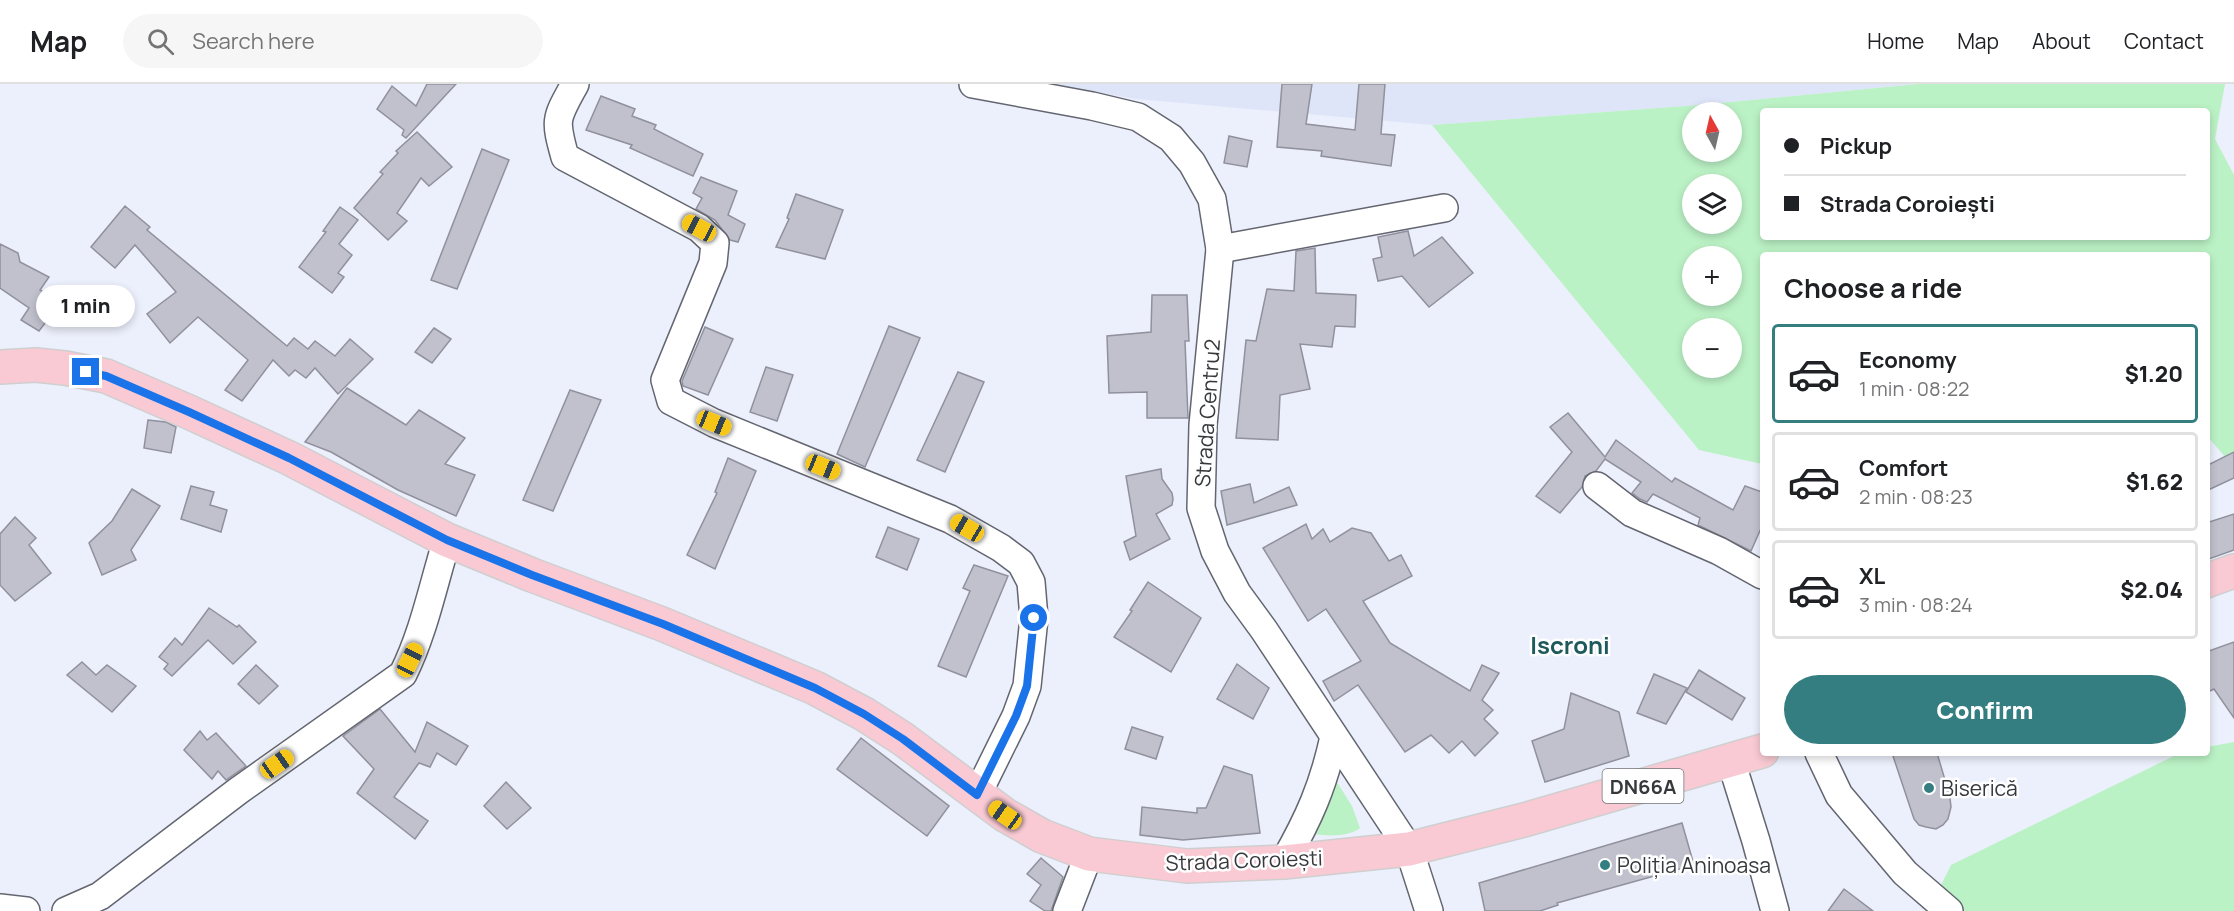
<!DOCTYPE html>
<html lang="en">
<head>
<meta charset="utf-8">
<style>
	:root { --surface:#fff; --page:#f6f6f6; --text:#202124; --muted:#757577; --line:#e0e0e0; --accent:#347d80 }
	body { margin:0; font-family:Manrope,sans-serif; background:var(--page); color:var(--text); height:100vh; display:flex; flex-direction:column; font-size:22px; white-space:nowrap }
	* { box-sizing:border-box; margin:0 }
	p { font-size:20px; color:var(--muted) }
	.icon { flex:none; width:33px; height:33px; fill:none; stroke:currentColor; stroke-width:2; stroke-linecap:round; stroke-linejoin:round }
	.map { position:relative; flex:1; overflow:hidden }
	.panel { position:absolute; left:1760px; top:168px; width:450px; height:504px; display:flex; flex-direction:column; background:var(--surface); border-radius:6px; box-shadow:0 3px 9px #0003 }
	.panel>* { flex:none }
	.banner { position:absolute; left:1760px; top:24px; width:450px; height:132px; border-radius:6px; box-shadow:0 3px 9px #0003; display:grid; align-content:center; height:132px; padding:0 24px; background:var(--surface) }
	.needle { width:39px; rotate:352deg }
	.tools { position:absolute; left:1682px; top:18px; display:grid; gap:12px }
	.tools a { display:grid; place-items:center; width:60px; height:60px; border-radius:50%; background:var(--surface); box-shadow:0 3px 9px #0003; font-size:30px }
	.end { position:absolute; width:27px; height:27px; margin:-14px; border:8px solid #1a73e8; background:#fff; box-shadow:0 0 0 3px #fff }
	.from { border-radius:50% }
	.bubble { position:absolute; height:42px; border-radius:21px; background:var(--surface); box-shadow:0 3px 9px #0003; font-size:20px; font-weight:800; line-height:42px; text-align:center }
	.car { position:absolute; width:18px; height:36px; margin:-18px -9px; border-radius:8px; box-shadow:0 0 4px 2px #0007; background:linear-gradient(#f5c518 24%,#345 0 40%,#f5c518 0 76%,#345 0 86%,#f5c518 0) }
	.banner b { display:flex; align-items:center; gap:21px; height:57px; font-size:22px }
	.banner b+b { border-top:2px solid var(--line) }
	.banner i { width:15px; height:15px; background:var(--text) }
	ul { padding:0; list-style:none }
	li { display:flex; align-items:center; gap:18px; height:99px; margin:0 12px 9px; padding:0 12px; border:3px solid var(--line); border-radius:6px }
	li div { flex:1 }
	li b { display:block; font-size:22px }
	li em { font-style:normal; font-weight:800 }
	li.on { border-color:var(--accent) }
	li>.icon { width:54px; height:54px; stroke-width:1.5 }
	h2 { padding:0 24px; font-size:27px; line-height:72px }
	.cta { display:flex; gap:12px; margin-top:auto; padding:12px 24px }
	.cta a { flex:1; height:69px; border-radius:36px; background:var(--accent); color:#fff; font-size:24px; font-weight:800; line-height:69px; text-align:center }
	header { display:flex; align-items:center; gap:36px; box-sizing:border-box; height:84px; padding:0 30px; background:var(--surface); border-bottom:2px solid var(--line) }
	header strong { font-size:28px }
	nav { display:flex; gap:33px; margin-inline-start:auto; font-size:21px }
	.search { width:420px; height:54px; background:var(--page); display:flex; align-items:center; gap:15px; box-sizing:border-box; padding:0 21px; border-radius:33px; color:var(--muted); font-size:22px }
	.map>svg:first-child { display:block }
	.built { fill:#dfe5f8 }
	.green { fill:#bbf2c5; fill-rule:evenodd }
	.building { fill:#c0c1cd; stroke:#90919c; stroke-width:1.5 }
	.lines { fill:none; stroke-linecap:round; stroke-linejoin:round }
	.minor-casing { stroke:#636670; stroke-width:30 }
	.major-casing { stroke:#cfcfd0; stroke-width:36 }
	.minor { stroke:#fff; stroke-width:27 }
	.major { stroke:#f9cad3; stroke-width:33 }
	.route { stroke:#1a73e8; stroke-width:8 }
	.poi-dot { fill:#347d80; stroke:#fefefe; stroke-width:2 }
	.labels { text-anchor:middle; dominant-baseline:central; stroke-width:5; stroke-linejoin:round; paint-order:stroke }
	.shield { fill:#fefefe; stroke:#727376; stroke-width:1.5 }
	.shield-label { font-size:20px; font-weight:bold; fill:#36383c }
	.street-label { font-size:21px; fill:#36383c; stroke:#fefefe }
	.poi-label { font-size:21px; fill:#36383c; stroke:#fefefe; text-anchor:start }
	.quarter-label { font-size:24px; font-weight:bold; fill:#1e595c; stroke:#fefefe }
</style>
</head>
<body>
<header>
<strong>Map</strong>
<div class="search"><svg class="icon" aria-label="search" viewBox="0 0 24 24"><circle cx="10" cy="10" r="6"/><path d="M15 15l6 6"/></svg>Search here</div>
<nav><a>Home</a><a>Map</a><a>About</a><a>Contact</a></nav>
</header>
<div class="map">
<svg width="2234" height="827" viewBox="0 0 2234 827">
	<rect width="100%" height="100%" fill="#ecf0fc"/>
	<polygon class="built" points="1049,0 1918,0 1699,21 1432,41 1136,15"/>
	<g class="green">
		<path d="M1918 0H2225L2215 55 2234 91V383L2207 352 2206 171H1762V380L1699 366 1432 41 1699 21ZM1762 27H2206V153H1762ZM1692 28H1731V68H1692ZM1692 100H1731V140H1692ZM1692 172H1731V212H1692ZM1692 244H1731V284H1692Z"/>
		<polygon points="2234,658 2234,827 1928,827 1951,781 2180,669 2206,669 2207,663"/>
		<path d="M1335 695 1352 722 1360 744C1347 754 1324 752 1308 749Z"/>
	</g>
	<g class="building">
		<polygon points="427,0 456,0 406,54 402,51 404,46 377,25 392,2 416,22"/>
		<polygon points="1282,0 1312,0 1306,40 1355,46 1359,0 1385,0 1381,50 1395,51 1391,82 1321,72 1322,67 1277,63"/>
		<polygon points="601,12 635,25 632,32 656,41 654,45 703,70 693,92 630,64 632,61 586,46"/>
		<polygon points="417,48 452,83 429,102 421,94 397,129 407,137 388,156 354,124 383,90 380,88 398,69 396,67"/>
		<polygon points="1229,52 1252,57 1247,83 1224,79"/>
		<polygon points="482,65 509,76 457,205 431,196"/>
		<polygon points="701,93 737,107 728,131 745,140 738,158 730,156 715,136 696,125 702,114 693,109"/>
		<polygon points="796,110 843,126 825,175 776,163 789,135 787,134"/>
		<polygon points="125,122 150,143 147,146 287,262 294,254 308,265 315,257 335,272 350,255 373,275 338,310 315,284 306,294 295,286 289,292 273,276 242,317 225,306 248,276 198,233 170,259 147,230 176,208 135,161 115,184 91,163"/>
		<polygon points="340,123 358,136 339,160 352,171 338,189 344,193 332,209 299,183 326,148 323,147"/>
		<polygon points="1408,147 1414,172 1442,153 1473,189 1429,223 1402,192 1378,197 1373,175 1382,173 1378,153"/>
		<polygon points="0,160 18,169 20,178 49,193 40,206 61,218 39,247 21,236 29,224 0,204"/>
		<polygon points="1315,164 1316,209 1356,211 1355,243 1335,242 1332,263 1300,260 1310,305 1280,311 1278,356 1236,354 1246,256 1256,257 1267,205 1294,207 1296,167"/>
		<polygon points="1152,211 1187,211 1189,257 1185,257 1188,334 1147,334 1147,308 1109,309 1107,252 1151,248"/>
		<polygon points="889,242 920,254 865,383 837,370"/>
		<polygon points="705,243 733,255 708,311 683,302 682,297"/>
		<polygon points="434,244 451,255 432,279 415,268"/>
		<polygon points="766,283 793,291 777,337 750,328"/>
		<polygon points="958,288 984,298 945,388 917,376"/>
		<polygon points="347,304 406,341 419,326 465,354 445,380 475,391 456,432 398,406 331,368 305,358"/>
		<polygon points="570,306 601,316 553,427 523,416"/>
		<polygon points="1568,329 1605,373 1616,356 1672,398 1675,394 1733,426 1745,402 1762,408 1762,442 1751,467 1698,441 1700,434 1653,410 1647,418 1640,415 1632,409 1641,398 1605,375 1596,387 1585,392 1582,403 1560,429 1536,412 1572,368 1550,343"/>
		<polygon points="148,336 166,338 176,343 171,369 144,364"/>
		<polygon points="2234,368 2234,394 2206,407 2206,382"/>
		<polygon points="728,374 756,387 715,485 687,471 717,409 715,408"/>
		<polygon points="1161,385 1162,395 1172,409 1173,415 1172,421 1156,430 1170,455 1130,476 1124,458 1136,452 1126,392"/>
		<polygon points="1250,400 1254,419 1289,403 1297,421 1227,441 1221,407"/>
		<polygon points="191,402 214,408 210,421 227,426 221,448 181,435"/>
		<polygon points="132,405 160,422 131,466 136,476 102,491 89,459 112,437"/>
		<polygon points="2234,430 2234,466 2206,476 2206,439"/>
		<polygon points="15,433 36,454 29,461 51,489 15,517 0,501 0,450"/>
		<polygon points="1306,440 1312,455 1323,445 1330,458 1352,444 1371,449 1389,477 1401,471 1412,492 1363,517 1390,559 1470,607 1482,581 1499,589 1482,616 1493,626 1484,635 1498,649 1475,672 1462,657 1449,669 1431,651 1405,668 1358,601 1334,617 1323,597 1361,577 1326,525 1308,537 1263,464"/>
		<polygon points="888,443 919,455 907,486 876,473"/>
		<polygon points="974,481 1008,492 966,593 938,582 970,507 963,504"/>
		<polygon points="1148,498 1201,534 1171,588 1114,553 1132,527 1130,526"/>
		<polygon points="209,524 237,543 239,541 256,558 233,580 208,556 172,592 164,585 168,580 159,573 175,554 182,561"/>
		<polygon points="2234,558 2234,634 2214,605 2206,609 2206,568"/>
		<polygon points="82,578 96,591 107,581 136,602 112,628 67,591"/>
		<polygon points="1237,580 1269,604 1253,635 1217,615"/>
		<polygon points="256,581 278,602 259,620 238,600"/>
		<polygon points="1699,586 1745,614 1732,636 1686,608"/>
		<polygon points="1654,590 1687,604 1666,640 1637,629"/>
		<polygon points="1571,609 1619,628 1629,672 1545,698 1532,657 1564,645"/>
		<polygon points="380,625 415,668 427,638 468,662 456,681 437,669 430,683 419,679 394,713 428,737 415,755 357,709 374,685 343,652"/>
		<polygon points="1132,643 1163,653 1156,675 1125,665"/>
		<polygon points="200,647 207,656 216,649 246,682 226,696 218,687 212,695 184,666"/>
		<polygon points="861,654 949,722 927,752 837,685"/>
		<polygon points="1892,669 1937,669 1945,696 1963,701 1950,714 1951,723 1948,735 1943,741 1936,745 1926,743 1919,741 1914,735"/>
		<polygon points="1224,682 1252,691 1260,749 1183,756 1140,751 1142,723 1197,729 1197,724 1206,724"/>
		<polygon points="506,698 531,724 507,745 484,722"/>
		<polygon points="1682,739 1694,781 1557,819 1558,821 1540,827 1485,827 1479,799"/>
		<polygon points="1041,774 1063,793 1051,827 1045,827 1030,817 1041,801 1027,790"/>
		<polygon points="1844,805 1873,827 1828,827"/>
	</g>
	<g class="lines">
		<g class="minor-casing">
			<g id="minor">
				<path d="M575 0C556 35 554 34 565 73L699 144 715 159 713 179 665 296 671 317 714 339 950 435 1001 464 1021 479 1031 498 1034 534 1027 602 1016 632 977 711"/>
				<polyline points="973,0 1092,22 1138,33 1171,54 1192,79 1212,115 1220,165 1203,341 1202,384 1201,424 1215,467 1237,509 1264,546 1409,765 1429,827"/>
				<polyline points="1220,165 1444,124"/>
				<polyline points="1597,402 1632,429 1719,467 1762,491"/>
				<polyline points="1819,669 1839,711 1905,789 1949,827"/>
				<polyline points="1731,677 1756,757 1775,827"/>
				<path d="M1284 778C1309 734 1323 703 1334 653"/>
				<polyline points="0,824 26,827"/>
				<path d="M66 827 100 812 238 707 403 590C424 548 433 501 447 456"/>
				<polyline points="1067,827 1089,770"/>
			</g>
		</g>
		<g class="major-casing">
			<g id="major">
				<polyline points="0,283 36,281 65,284 106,292 189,328 289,374 447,456 532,491 662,540 815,604 864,630 903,655 1005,731 1042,752 1089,770 1187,782 1284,778 1409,765 1524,736 1762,667"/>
				<polyline points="2206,497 2234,487"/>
			</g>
		</g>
		<use href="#minor" class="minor"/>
		<use href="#major" class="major"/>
	</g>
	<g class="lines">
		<polyline class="route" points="86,288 106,292 189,328 289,374 447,456 532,491 663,540 815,604 864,630 903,655 977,711 1016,632 1027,602 1034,534"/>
	</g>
	<g class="poi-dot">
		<circle cx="1929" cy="704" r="6"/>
		<circle cx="1605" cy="781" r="6"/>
	</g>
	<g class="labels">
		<rect class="shield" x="1602.5" y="685" width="81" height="34" rx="4.5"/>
		<g class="shield-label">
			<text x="1643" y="702">DN66A</text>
		</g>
		<g class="street-label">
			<text transform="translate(1207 329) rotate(-86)">Strada Centru2</text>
			<text transform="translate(1244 776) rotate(-2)">Strada Coroiești</text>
		</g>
		<g class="poi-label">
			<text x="1941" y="704">Biserică</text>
			<text x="1617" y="781">Poliția Aninoasa</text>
		</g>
		<g class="quarter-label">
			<text x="1570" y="560">Iscroni</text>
		</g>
	</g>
</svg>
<div class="tools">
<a><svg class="needle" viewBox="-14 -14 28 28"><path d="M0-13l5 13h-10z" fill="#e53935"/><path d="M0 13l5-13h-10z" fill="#757577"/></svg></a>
<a><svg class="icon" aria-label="layers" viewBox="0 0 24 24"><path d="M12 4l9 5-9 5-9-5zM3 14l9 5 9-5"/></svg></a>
<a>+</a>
<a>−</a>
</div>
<i class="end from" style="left:1034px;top:534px"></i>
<i class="end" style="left:86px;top:288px"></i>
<div class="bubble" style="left:36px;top:201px;width:99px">1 min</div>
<i class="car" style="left:699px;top:144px;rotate:298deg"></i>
<i class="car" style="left:714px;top:339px;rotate:112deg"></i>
<i class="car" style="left:823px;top:383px;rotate:112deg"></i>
<i class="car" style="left:967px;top:444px;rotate:300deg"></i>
<i class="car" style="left:410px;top:576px;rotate:26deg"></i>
<i class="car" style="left:277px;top:680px;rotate:55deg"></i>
<i class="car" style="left:1005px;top:731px;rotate:305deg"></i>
<div class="banner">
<b><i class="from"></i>Pickup</b>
<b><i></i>Strada Coroiești</b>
</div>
<section class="panel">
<h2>Choose a ride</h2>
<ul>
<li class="on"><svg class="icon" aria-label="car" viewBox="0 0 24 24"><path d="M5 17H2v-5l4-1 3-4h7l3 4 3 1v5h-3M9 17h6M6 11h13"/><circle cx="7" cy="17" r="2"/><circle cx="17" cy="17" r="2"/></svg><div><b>Economy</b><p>1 min · 08:22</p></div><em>$1.20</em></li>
<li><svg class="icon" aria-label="car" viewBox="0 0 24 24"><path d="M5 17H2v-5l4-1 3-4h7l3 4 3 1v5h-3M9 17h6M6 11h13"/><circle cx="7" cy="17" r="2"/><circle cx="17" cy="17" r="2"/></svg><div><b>Comfort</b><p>2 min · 08:23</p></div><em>$1.62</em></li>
<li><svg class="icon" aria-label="car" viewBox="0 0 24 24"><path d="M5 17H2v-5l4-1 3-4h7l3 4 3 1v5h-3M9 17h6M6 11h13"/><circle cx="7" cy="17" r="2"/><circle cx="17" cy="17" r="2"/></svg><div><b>XL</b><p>3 min · 08:24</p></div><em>$2.04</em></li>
</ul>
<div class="cta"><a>Confirm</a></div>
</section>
</div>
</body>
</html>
